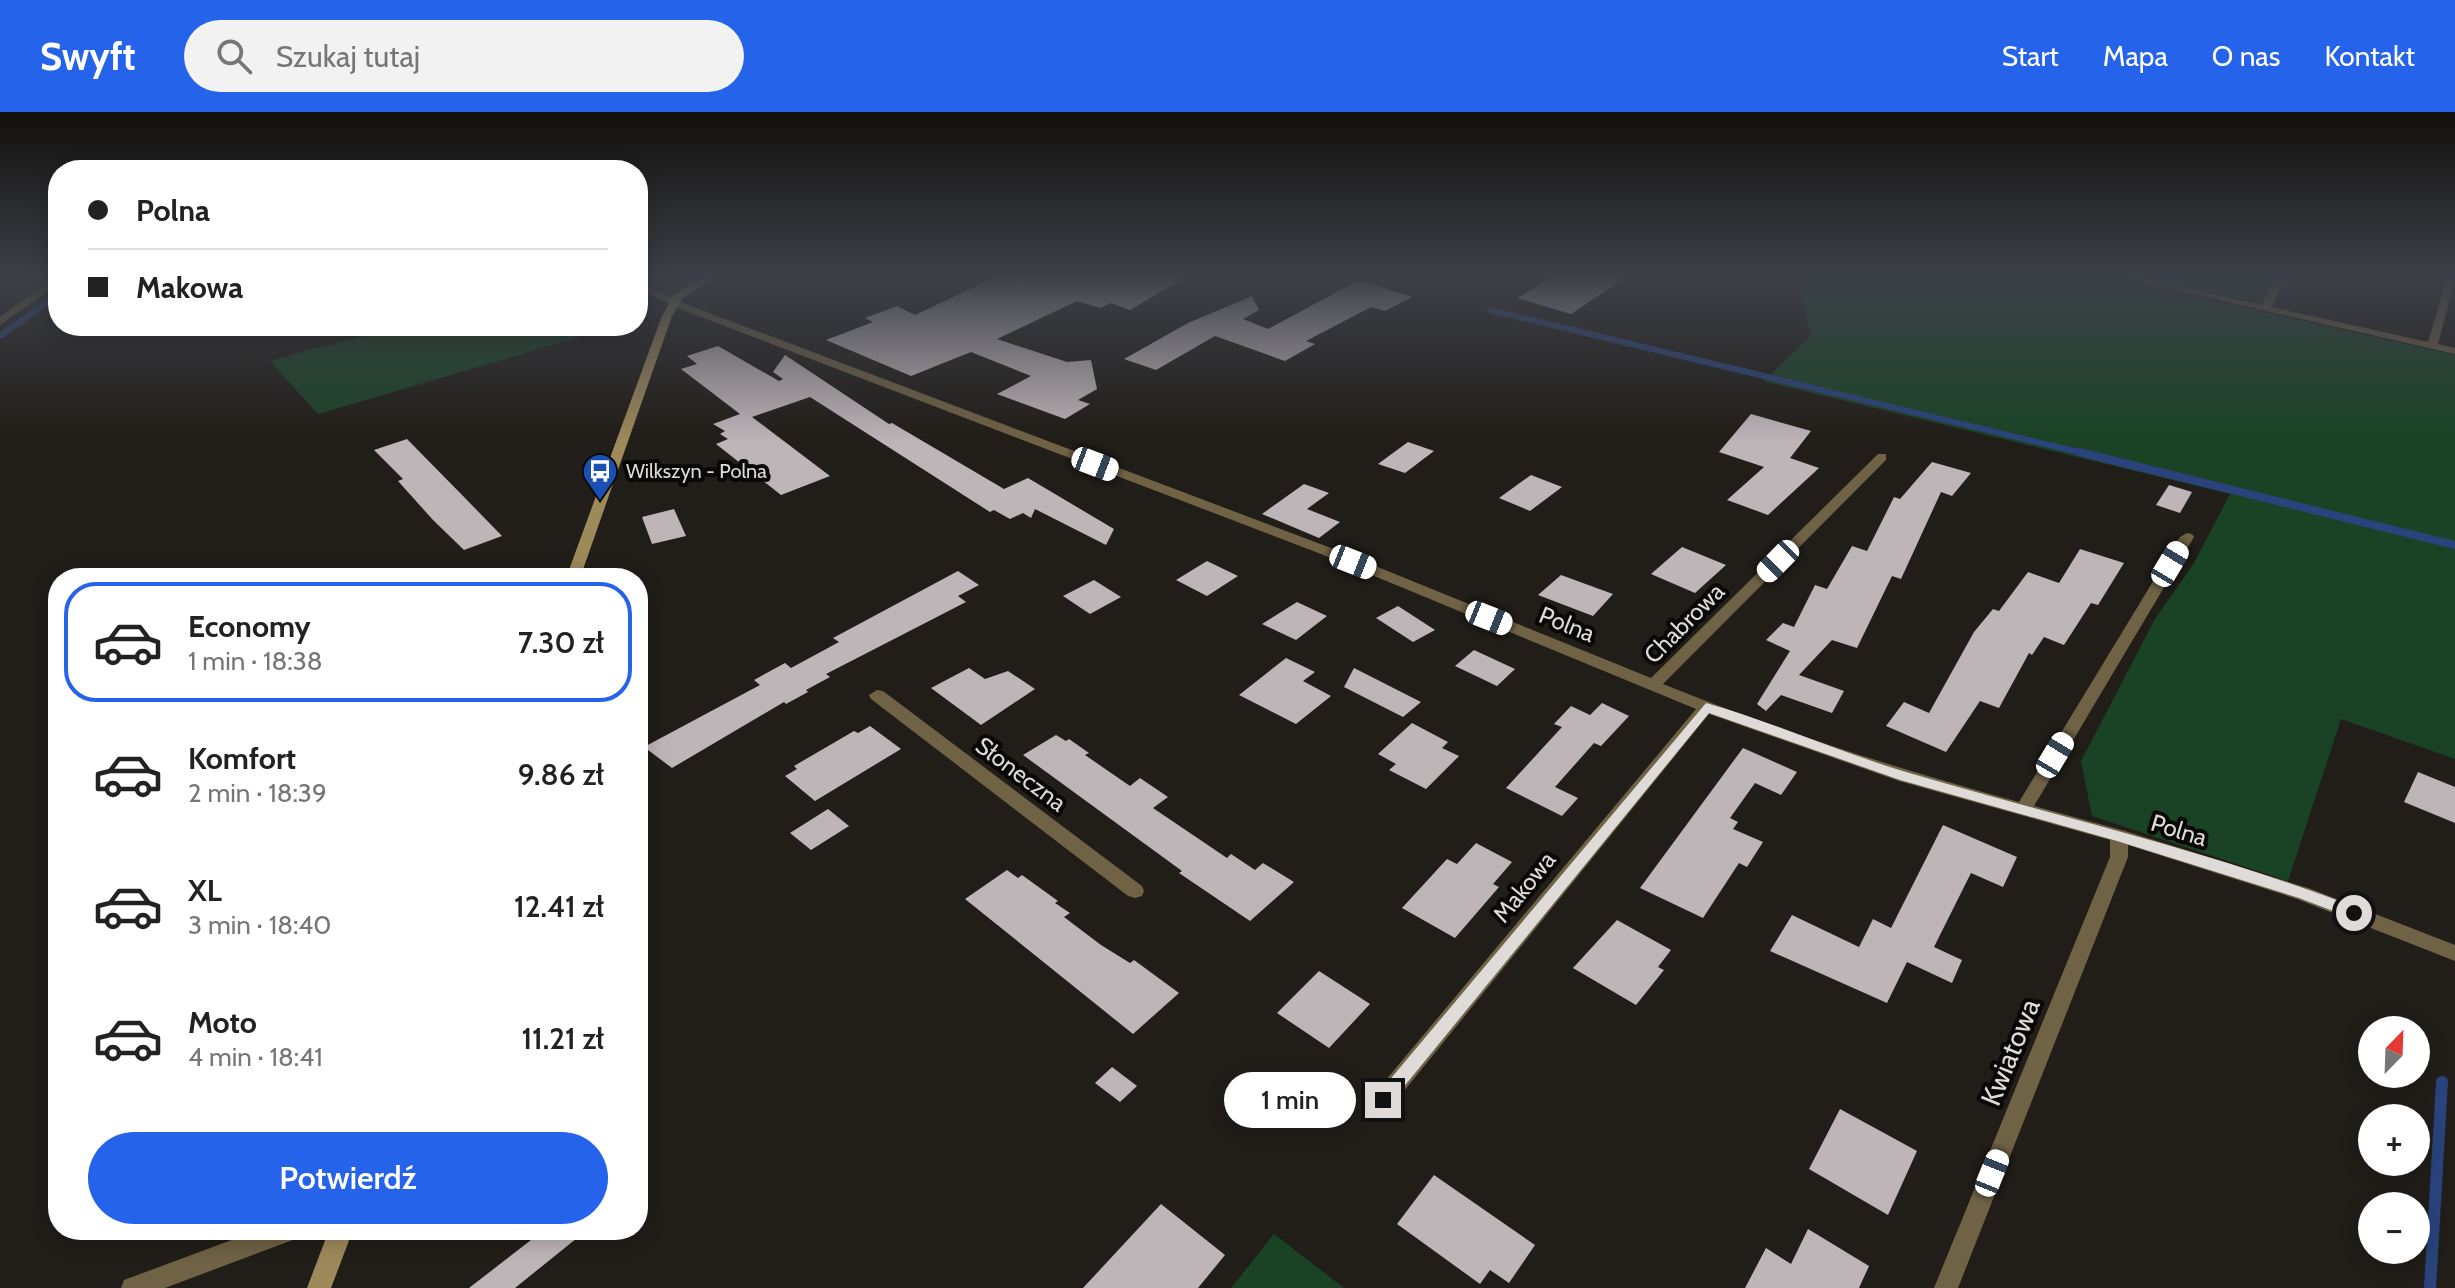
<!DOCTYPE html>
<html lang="pl">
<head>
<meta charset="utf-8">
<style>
	:root { --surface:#fff; --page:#f2f2f2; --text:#222; --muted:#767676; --line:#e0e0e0; --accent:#2563eb }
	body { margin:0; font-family:Cabin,sans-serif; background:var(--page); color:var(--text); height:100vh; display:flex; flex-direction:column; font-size:30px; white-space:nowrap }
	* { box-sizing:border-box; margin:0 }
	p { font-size:26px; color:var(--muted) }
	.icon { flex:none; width:44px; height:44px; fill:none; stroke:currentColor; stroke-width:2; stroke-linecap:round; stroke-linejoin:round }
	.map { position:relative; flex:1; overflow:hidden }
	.sheet { position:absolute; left:48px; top:456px; width:600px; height:672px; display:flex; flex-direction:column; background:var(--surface); border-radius:32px; box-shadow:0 4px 20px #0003 }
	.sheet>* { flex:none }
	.banner { position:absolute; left:48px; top:48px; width:600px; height:176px; border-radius:32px; box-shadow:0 4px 20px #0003; display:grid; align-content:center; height:176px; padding:0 40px; background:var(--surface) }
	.needle { width:52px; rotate:23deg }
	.buttons { position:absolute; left:2358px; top:904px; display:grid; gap:16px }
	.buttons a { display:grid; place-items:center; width:72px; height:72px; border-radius:50%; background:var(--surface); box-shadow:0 4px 20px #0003; font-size:40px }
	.end { position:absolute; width:36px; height:36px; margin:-18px; border:10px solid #dedbd8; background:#111; box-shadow:0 0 0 4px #111 }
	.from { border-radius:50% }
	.bubble { position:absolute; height:56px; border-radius:28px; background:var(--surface); box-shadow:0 4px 20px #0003; font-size:26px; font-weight:600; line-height:56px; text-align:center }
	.car { position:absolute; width:24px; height:48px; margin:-24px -12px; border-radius:10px; box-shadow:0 0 6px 2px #0007; background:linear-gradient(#fff 24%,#345 0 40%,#fff 0 76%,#345 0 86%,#fff 0) }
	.banner b { display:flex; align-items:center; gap:28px; height:76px; font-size:30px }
	.banner b+b { border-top:2px solid var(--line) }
	.banner i { width:20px; height:20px; background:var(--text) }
	ul { padding:14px 0 0; list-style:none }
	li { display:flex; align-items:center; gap:24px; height:120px; margin:0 16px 12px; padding:0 24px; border:4px solid transparent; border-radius:32px }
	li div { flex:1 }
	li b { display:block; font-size:30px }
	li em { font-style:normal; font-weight:600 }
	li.on { border-color:var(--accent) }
	li>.icon { width:72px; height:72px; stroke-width:1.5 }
	.action { display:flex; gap:16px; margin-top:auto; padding:16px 40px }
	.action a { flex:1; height:92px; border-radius:48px; background:var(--accent); color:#fff; font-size:32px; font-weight:600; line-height:92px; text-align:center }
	header { display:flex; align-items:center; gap:48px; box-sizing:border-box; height:112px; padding:0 40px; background:var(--accent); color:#fff }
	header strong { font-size:38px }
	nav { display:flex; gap:44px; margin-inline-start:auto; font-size:28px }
	.search { width:560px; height:72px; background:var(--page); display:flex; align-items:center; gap:20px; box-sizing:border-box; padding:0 28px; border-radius:44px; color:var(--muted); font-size:30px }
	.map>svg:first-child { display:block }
	.green { fill:#1a4325 }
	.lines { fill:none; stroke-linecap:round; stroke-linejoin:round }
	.stream-far2 { stroke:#2a437c; stroke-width:6 }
	.stream-far1 { stroke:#2a437c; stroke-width:8 }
	.stream { stroke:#2a437c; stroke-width:12 }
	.building { fill:#beb5b9 }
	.street { fill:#6f6245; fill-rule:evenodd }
	.secondary { fill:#9e895a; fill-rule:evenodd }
	.route { fill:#dedbd8 }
	.labels { text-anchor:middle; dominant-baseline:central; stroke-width:8; stroke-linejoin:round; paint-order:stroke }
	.far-poi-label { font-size:20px; fill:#dedbd8; stroke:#090806; text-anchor:start }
	.street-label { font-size:24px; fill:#dedbd8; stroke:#090806 }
	.near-street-label { font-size:28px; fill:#dedbd8; stroke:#090806 }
</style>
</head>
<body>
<header>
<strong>Swyft</strong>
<div class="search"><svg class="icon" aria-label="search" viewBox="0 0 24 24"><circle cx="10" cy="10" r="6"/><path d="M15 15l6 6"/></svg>Szukaj tutaj</div>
<nav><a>Start</a><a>Mapa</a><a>O nas</a><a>Kontakt</a></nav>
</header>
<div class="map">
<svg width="2455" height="1176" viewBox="0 0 2455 1176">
	<rect width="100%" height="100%" fill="#211d18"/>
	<g class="green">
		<polygon points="1813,166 2111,166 2455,243 2455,647 2341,607 2288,769 2092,704 2081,649 2155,507 2194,451 2230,382 1764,269 1811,223 1800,176"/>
		<polygon points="2137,166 2264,166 2256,184 2232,187"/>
		<polygon points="398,214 598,214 603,218 318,302 270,249"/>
		<polygon points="1274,1122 1344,1176 1231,1176"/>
	</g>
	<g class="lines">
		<g class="stream-far2">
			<polyline points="1490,198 2087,342"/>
			<polyline points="0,224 58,183"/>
		</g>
		<polyline class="stream-far1" points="2079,340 2455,433"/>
		<polyline class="stream" points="2430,1176 2442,970"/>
	</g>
	<g class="building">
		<polygon points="993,166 1184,166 1130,198 1111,191 1100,196 1077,189 997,227 1067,250 1091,248 1097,277 1078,288 1090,292 1065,307 997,282 1031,264 971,240 911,264 826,228 873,210 865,206 897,194 915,203"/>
		<polygon points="1549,166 1625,166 1571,202 1517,186"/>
		<polygon points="1359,168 1412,185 1385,199 1371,195 1306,229 1315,232 1285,249 1215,224 1156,258 1124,247 1188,211 1252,184 1259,198 1243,207 1268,217"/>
		<polygon points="718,234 779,269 783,267 773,260 785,243 889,312 892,311 1004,377 1028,366 1114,417 1106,433 1035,397 1031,406 1023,401 1010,407 994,398 990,400 810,285 752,305 830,364 781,383 716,332 728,327 720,322 725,319 713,312 740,302 681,257 697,252 687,244"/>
		<polygon points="1751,302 1811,319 1790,346 1819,356 1768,403 1727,388 1764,355 1719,340"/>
		<polygon points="407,327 465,386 502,424 464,438 433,408 398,369 403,367 374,338"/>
		<polygon points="1408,330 1434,339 1405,361 1378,352"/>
		<polygon points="1932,350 1971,361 1952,384 1941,380 1901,467 1892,464 1857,536 1832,528 1799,563 1844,579 1832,601 1781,583 1766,599 1757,592 1790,539 1766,528 1783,511 1794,515 1815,473 1827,477 1852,434 1867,439 1894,385 1900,387"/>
		<polygon points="1531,363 1562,375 1530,399 1499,386"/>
		<polygon points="1304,372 1329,381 1307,397 1340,410 1319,426 1262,402"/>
		<polygon points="2169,373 2192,380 2180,401 2156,393"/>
		<polygon points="674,397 686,424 652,432 642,405"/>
		<polygon points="1682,435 1726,453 1695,481 1651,462"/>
		<polygon points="2080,437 2124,451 2098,493 2091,491 2064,533 2044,525 2032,543 2029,541 1999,596 1980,589 1946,640 1886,614 1904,590 1929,601 1974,520 1993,497 1999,499 2028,460 2059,471"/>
		<polygon points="1207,449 1238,464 1207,484 1176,468"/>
		<polygon points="958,459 979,473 958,484 966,490 826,562 830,565 806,578 808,580 786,592 784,590 672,656 644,635 760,573 754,568 785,551 791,556 839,530 833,526"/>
		<polygon points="1561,463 1613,482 1593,504 1538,483"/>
		<polygon points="1094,468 1121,485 1090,502 1063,484"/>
		<polygon points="1297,490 1327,504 1296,528 1262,512"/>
		<polygon points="1398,494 1435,518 1413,530 1376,506"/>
		<polygon points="1474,538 1515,557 1497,574 1455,554"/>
		<polygon points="1286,546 1315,560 1303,569 1331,584 1296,612 1239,583"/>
		<polygon points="969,556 985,567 1008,559 1035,577 981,613 931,576"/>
		<polygon points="1354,556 1421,590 1403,605 1344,575"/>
		<polygon points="1602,591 1629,604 1601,634 1594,631 1555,675 1578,686 1562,704 1506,676 1562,615 1554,612 1571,594 1590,603"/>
		<polygon points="1412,611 1448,630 1442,636 1459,644 1426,677 1389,658 1396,652 1378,642"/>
		<polygon points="870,614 901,637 815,689 785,664 797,657 794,654 854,619 858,621"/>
		<polygon points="1056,623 1066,629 1069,627 1089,641 1085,643 1130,674 1140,666 1168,685 1153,696 1227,746 1231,742 1255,758 1263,751 1294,770 1250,809 1179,761 1182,759 1023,643"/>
		<polygon points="1743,636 1797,660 1781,683 1755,671 1730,706 1738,710 1733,717 1763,730 1747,755 1739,751 1703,806 1640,776"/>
		<polygon points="2418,660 2455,675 2455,711 2404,690"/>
		<polygon points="828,697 849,714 811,738 790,721"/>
		<polygon points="1943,713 2017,745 2003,775 1971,761 1934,835 1962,848 1952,871 1907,850 1887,891 1770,839 1792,803 1859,835 1873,807 1891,816"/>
		<polygon points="1476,731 1512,750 1493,772 1499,775 1455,826 1402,796 1447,747 1457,752"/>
		<polygon points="1007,758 1018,766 1022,763 1058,789 1055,791 1070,801 1064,805 1101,833 1130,851 1134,848 1179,881 1133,922 965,787"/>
		<polygon points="1617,808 1671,838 1658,855 1664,858 1636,893 1573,856"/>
		<polygon points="1319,859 1370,892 1329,936 1277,901"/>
		<polygon points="1112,955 1137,974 1120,990 1095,971"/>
		<polygon points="1840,997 1917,1039 1888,1103 1809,1057"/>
		<polygon points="1434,1063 1535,1133 1509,1171 1490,1158 1480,1172 1397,1112"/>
		<polygon points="1161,1092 1225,1143 1198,1176 1083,1176"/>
		<polygon points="1808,1117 1869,1154 1859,1176 1745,1176 1766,1136 1791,1152"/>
		<polygon points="544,1118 587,1118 515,1176 469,1176"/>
	</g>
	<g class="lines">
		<g class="street">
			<polygon points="53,166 58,166 58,172 0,213 0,205"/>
			<polygon points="2122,166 2140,166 2262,193 2274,166 2284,166 2272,195 2428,230 2447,166 2455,166 2438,232 2455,236 2455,242"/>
			<path d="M638 169 683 191 1331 436 1651 566 1878 342H1886V348L1663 572C1779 619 1898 657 2019 690L2180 425 2187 421 2192 422 2194 425 2034 694 2125 719 2311 777 2455 833V849L2297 787 2128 733V745L1958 1176H1934L2110 745V728L1899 669 1709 602 1391 995 1383 997 1375 995 1372 988 1375 981 1696 597 1321 442 675 195 638 176Z"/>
			<polygon points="877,578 883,579 1142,774 1144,779 1142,784 1135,786 1128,784 871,587 869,583"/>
			<polygon points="259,1118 302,1118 298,1126 165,1176 121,1176 124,1168"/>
		</g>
		<g class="secondary">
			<polygon points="701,166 713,166 682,187 672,204 580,466 566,466 662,204 674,183"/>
			<polygon points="329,1118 353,1118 331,1176 307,1176"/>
		</g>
	</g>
	<linearGradient id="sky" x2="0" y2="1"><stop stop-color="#12100d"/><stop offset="0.5" stop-color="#3d4048"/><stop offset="1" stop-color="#3d4048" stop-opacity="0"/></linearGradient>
	<rect width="2455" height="330" fill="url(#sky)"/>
	<path class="route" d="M1706 591C1776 611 1843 642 1913 662 2062 706 2215 740 2360 797L2362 801 2354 807 2299 786 2117 729 1900 668 1709 601 1389 993H1377V983Z"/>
	<defs>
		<g id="bus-pin" transform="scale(1.8)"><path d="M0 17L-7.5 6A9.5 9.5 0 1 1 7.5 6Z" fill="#1a4fb4" stroke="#090806"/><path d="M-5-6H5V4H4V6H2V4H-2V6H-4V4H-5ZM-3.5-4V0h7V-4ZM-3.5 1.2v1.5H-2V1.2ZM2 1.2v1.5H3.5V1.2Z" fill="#fff"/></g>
	</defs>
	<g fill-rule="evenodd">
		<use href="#bus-pin" x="600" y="359"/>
	</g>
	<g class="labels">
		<g class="far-poi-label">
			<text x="626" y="359">Wilkszyn - Polna</text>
		</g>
		<g class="street-label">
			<text transform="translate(1684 511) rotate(-45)">Chabrowa</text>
			<text transform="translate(1567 512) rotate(22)">Polna</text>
			<text transform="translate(1021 662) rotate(37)">Słoneczna</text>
			<text transform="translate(2179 718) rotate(17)">Polna</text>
			<text transform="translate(1524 775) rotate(-51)">Makowa</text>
		</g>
		<g class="near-street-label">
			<text transform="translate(2010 940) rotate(-68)">Kwiatowa</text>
		</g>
	</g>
</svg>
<div class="buttons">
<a><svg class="needle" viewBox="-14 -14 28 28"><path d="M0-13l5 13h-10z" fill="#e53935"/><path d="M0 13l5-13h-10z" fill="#767676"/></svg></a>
<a>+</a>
<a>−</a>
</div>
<i class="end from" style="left:2354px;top:801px"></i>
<i class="end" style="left:1383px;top:988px"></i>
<div class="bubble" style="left:1224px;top:960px;width:132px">1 min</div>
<i class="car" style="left:1095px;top:352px;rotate:111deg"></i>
<i class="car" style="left:1778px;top:449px;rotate:225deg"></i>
<i class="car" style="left:1353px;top:450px;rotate:112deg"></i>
<i class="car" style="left:2170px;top:452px;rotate:31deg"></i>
<i class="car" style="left:1489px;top:506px;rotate:112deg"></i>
<i class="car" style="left:2055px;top:643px;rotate:31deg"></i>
<i class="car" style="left:1992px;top:1061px;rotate:22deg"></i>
<div class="banner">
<b><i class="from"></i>Polna</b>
<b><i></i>Makowa</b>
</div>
<section class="sheet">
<ul>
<li class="on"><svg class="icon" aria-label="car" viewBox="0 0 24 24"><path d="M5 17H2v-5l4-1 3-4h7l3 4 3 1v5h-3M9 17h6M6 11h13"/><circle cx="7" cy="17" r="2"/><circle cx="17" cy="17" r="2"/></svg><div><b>Economy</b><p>1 min · 18:38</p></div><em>7.30 zł</em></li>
<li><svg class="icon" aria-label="car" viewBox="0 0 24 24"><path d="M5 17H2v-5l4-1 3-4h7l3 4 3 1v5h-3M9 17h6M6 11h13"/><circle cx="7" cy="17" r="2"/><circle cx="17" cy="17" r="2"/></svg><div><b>Komfort</b><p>2 min · 18:39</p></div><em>9.86 zł</em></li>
<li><svg class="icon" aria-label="car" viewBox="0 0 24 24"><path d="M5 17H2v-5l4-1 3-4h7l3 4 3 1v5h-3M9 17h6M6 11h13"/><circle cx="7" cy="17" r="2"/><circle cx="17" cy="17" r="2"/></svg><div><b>XL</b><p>3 min · 18:40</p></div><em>12.41 zł</em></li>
<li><svg class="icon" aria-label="car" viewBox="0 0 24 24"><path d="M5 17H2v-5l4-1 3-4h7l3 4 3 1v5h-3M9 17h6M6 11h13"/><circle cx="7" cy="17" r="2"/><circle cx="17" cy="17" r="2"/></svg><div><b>Moto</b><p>4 min · 18:41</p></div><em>11.21 zł</em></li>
</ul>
<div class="action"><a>Potwierdź</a></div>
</section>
</div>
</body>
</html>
